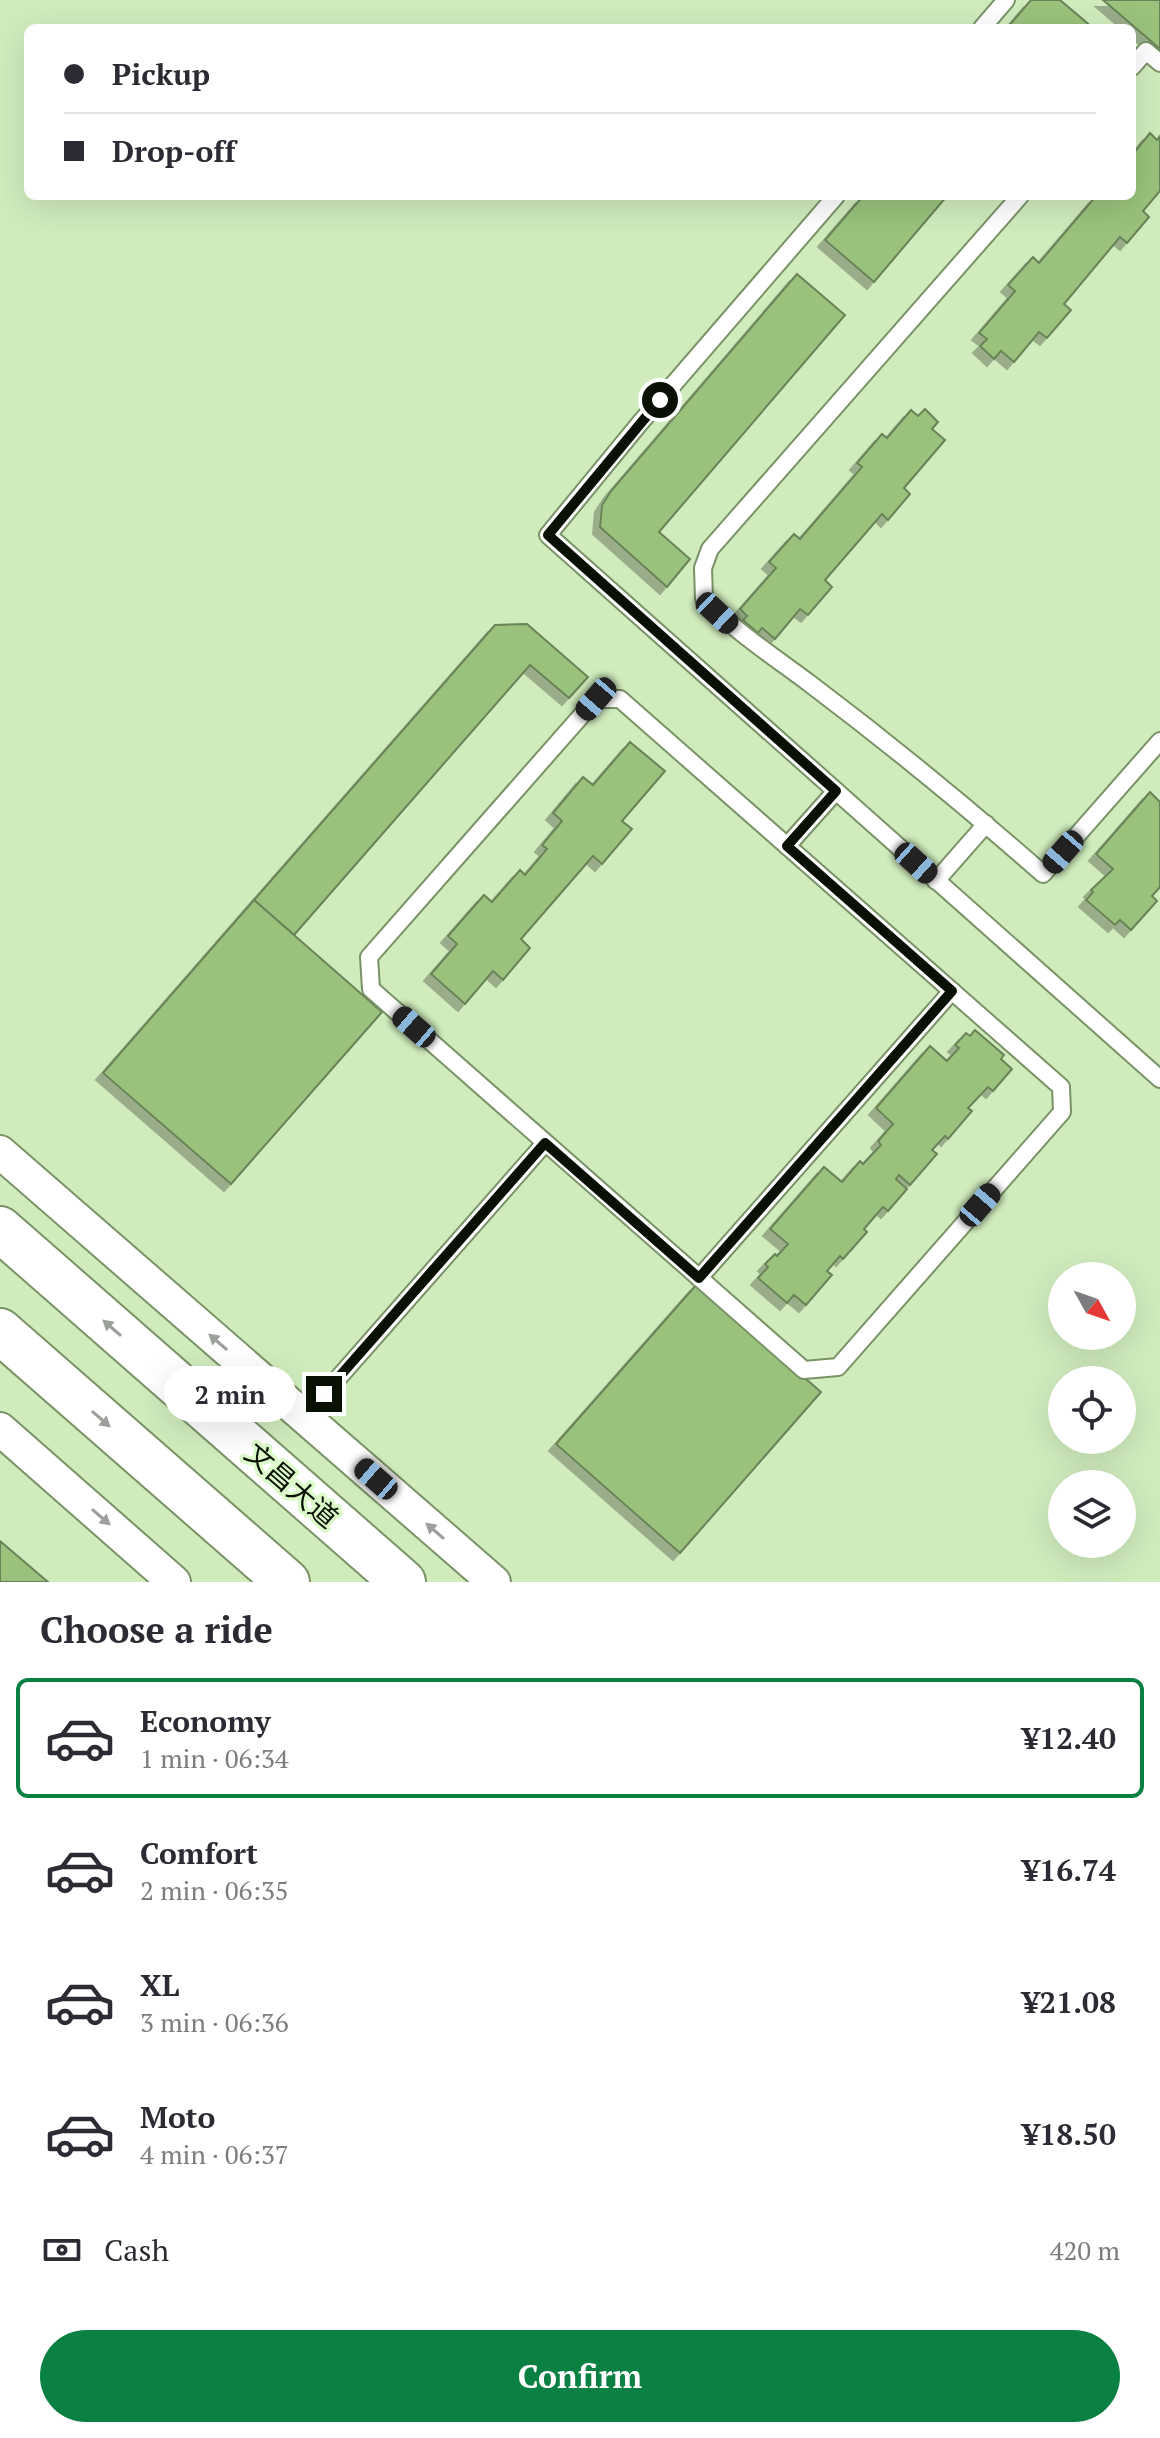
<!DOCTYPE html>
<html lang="en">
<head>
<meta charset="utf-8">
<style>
	:root { --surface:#fff; --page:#f2f2f3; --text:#2b2b33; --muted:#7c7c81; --line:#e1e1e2; --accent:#0b8043 }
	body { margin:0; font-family:"PT Serif","Noto Sans SC",serif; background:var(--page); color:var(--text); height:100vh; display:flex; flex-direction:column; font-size:30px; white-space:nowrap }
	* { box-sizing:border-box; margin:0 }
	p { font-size:26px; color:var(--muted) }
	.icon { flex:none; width:44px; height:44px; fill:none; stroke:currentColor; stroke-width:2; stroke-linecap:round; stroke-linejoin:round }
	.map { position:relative; height:1582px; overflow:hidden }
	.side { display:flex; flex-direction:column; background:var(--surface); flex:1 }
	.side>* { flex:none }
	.guide { position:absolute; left:24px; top:24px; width:1112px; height:176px; border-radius:12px; box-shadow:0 8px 32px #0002; display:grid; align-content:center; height:176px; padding:0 40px; background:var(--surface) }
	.needle { width:52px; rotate:130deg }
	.buttons { position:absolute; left:1048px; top:1262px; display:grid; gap:16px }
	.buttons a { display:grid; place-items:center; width:88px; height:88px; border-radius:50%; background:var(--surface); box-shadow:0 8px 32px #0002; font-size:40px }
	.end { position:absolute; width:36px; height:36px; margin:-18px; border:10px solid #081103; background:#fff; box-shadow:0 0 0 4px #fff }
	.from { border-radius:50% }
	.bubble { position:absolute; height:56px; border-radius:28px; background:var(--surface); box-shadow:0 8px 32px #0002; font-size:26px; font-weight:600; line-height:56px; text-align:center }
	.car { position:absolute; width:24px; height:48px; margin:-24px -12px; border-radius:10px; box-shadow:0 0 6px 2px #0007; background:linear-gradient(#222 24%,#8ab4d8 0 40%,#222 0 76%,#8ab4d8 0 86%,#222 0) }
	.guide b { display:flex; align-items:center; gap:28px; height:76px; font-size:30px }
	.guide b+b { border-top:2px solid var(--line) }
	.guide i { width:20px; height:20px; background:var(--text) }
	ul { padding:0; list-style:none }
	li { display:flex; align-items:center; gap:24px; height:120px; margin:0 16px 12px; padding:0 24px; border:4px solid transparent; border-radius:12px }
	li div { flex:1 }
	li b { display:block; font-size:30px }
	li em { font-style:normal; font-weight:600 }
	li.current { border-color:var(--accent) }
	li>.icon { width:72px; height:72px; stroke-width:1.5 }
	h2 { padding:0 40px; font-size:36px; line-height:96px }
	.pay { display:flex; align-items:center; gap:20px; height:88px; padding:0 40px; font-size:30px }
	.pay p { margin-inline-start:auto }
	.cta { display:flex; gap:16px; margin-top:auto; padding:16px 40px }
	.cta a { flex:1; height:92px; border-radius:48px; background:var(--accent); color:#fff; font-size:32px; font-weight:600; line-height:92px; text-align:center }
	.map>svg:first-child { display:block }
	.building { fill:#9ac27c; stroke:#698257; stroke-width:2; filter:url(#shadow) }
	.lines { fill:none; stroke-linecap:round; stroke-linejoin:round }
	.lane-casing { stroke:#799367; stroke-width:20 }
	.street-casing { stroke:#799367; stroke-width:36 }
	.secondary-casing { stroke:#799367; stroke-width:48 }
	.lane { stroke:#fff; stroke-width:16 }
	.street { stroke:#fff; stroke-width:32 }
	.secondary { stroke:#fff; stroke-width:44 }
	.oneway { fill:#9ca09a }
	.route { stroke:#081103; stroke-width:10 }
	.labels { text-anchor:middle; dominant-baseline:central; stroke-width:7; stroke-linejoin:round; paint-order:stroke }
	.street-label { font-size:28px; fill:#081103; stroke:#ddfaca }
</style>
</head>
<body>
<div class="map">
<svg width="1160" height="1582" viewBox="0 0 1160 1582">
	<defs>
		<filter id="shadow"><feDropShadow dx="-7" dy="7" stdDeviation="0" flood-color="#0004"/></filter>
	</defs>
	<rect width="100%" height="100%" fill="#d0ecbd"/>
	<g class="building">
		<polygon points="1031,0 1060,0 1092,27 1007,28"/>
		<polygon points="1103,0 1160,0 1160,49"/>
		<polygon points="1150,133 1157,140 1160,136 1160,191 1143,211 1149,217 1127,243 1120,237 1064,304 1071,310 1047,338 1039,332 1014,362 1001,351 994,359 980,346 987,339 979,333 1015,291 1008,285 1033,257 1039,263 1096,196 1132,196 1132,155"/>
		<polygon points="863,196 947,196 874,282 825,240"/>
		<polygon points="797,274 845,315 659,532 690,559 667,587 600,527 602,505 611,491"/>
		<polygon points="925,409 938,422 932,429 945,440 904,488 910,494 888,520 882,514 825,580 832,587 808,615 800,609 775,639 762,628 758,633 743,620 747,616 740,609 776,568 769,562 794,534 800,539 862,467 857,463 882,434 887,438 911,410 918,416"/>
		<polygon points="527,624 588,677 569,698 530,665 294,935 254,900 495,625"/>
		<polygon points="630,742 665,771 622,821 632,829 602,864 593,856 521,939 530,948 503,980 493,971 465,1004 431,974 457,944 448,936 484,895 492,902 520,870 525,875 547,849 542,845 562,821 553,813 583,777 593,785"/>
		<polygon points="1150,792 1160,802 1160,887 1152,896 1157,901 1131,930 1120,920 1115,925 1086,900 1093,892 1091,890 1113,869 1096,854"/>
		<polygon points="254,900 382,1012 231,1184 103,1073"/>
		<polygon points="975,1030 1004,1055 1001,1059 1012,1069 993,1091 988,1087 968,1108 972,1111 948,1139 945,1136 932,1150 937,1154 910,1185 899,1175 896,1179 907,1189 888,1211 883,1207 864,1229 867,1232 843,1259 840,1256 827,1271 832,1275 806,1305 794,1295 787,1303 758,1278 768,1267 765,1264 775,1254 777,1256 788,1244 770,1229 824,1167 842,1182 860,1161 863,1164 881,1145 878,1141 893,1124 876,1108 930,1046 947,1061 959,1048 955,1045 966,1033 970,1036"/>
		<polygon points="697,1284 821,1392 680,1553 556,1444"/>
		<polygon points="0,1541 48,1582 0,1582"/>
	</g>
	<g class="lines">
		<g class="lane-casing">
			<g id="lane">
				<polyline points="982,28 1006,0"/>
				<polyline points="1132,67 1146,51 1160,63"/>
				<polyline points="836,196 640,423 548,535 1160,1079"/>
				<path d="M1020 196 710 549 703 568 704 599C736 632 773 656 809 683 890 744 968 808 1043 874L1160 741"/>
				<polygon points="596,699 620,699 1061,1087 1062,1112 838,1367 804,1370 371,989 369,957"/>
				<polyline points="787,846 836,791"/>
				<polyline points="936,881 986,824"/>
				<polyline points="699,1278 952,991"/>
				<polyline points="304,1417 545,1143"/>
			</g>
		</g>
		<g class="street-casing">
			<g id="street">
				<polyline points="0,1152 494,1582"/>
				<polyline points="0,1429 174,1582"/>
			</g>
		</g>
		<g class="secondary-casing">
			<g id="secondary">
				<polyline points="0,1229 403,1582"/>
				<polyline points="0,1331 287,1582"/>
			</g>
		</g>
		<use href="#lane" class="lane"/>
		<use href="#street" class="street"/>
		<use href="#secondary" class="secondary"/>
	</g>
	<defs><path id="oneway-solid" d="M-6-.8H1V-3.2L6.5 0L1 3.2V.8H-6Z" transform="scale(2)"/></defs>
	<g class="oneway">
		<use href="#oneway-solid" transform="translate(112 1328) rotate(-139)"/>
		<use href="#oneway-solid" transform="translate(218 1342) rotate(-139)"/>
		<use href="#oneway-solid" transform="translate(101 1419) rotate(41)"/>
		<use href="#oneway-solid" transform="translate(101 1517) rotate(41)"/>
		<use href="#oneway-solid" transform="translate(435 1531) rotate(-139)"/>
	</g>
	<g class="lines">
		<polyline class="route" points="324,1394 545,1143 699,1278 952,991 787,846 836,791 548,535 660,400"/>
	</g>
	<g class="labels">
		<g class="street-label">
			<text transform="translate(292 1485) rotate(41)">文昌大道</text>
		</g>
	</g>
</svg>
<div class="buttons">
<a><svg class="needle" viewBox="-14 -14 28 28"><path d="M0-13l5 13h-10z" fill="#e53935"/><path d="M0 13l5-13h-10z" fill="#7c7c81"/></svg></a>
<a><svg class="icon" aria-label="locate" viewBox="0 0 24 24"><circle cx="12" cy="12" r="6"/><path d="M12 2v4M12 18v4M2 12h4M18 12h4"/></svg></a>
<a><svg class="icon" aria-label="layers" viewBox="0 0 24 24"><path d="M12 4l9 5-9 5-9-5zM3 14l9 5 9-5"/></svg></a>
</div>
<i class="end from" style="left:660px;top:400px"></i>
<i class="end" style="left:324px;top:1394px"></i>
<div class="bubble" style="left:164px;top:1366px;width:132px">2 min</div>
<i class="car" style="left:717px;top:613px;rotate:133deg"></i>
<i class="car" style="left:596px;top:699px;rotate:221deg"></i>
<i class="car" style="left:1063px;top:852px;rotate:221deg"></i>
<i class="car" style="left:916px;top:863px;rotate:132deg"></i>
<i class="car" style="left:414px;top:1027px;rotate:311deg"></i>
<i class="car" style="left:980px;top:1205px;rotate:41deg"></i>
<i class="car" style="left:376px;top:1479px;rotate:311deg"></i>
<div class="guide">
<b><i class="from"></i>Pickup</b>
<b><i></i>Drop-off</b>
</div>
</div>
<section class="side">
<h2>Choose a ride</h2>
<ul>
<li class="current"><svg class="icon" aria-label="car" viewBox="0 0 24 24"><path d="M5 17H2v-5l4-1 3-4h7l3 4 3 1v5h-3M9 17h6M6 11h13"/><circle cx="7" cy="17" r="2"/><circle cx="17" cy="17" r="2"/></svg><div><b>Economy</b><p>1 min · 06:34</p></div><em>¥12.40</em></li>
<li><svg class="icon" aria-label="car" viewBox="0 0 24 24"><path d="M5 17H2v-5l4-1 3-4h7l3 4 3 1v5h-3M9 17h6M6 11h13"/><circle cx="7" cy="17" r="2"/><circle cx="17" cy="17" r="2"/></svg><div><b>Comfort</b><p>2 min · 06:35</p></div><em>¥16.74</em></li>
<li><svg class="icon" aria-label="car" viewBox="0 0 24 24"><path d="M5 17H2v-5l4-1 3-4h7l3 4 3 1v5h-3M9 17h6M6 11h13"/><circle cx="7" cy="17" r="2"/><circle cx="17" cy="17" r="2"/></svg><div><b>XL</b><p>3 min · 06:36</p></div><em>¥21.08</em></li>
<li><svg class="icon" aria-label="car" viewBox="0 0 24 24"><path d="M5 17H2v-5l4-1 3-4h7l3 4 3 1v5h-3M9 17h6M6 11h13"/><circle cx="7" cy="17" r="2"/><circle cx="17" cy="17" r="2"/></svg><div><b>Moto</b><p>4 min · 06:37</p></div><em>¥18.50</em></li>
</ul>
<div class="pay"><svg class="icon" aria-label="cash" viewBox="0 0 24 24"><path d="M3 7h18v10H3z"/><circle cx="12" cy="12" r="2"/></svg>Cash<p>420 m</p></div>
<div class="cta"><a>Confirm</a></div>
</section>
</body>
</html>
